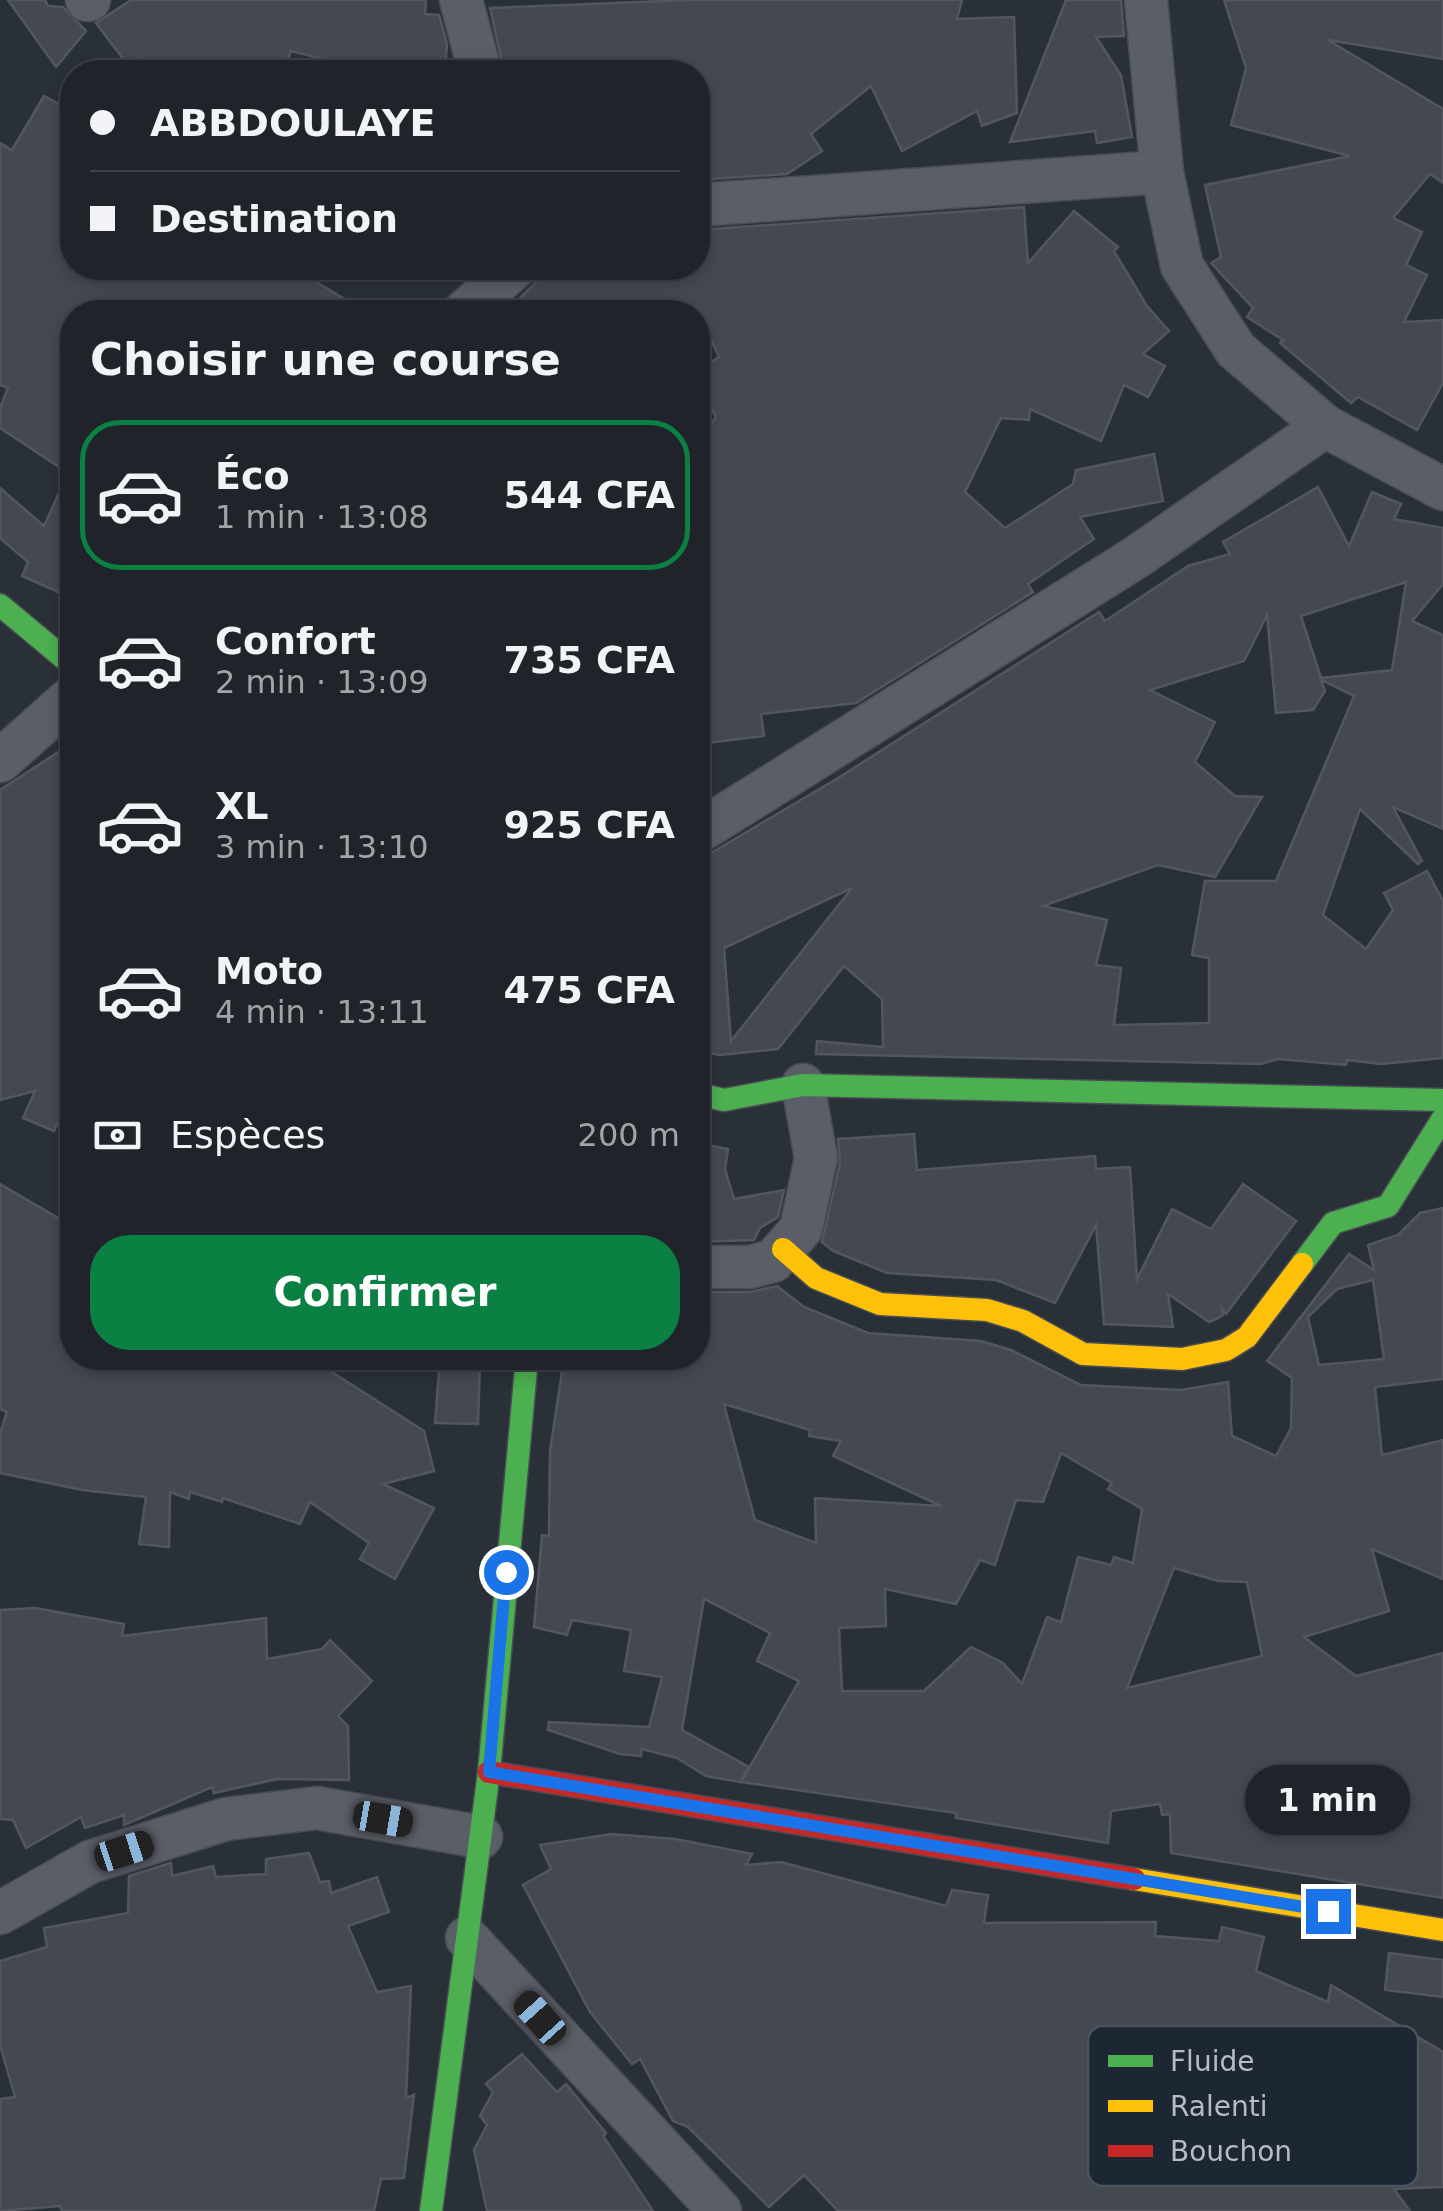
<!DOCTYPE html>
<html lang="fr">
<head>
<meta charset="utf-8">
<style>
	:root { --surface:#20242a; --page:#2d3036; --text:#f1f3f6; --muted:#a2a4a8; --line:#3d4147; --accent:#0b8043 }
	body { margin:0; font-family:"DejaVu Sans",sans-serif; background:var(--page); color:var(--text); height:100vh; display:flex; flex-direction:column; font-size:38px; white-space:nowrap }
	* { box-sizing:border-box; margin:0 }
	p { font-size:32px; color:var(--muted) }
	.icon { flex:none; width:55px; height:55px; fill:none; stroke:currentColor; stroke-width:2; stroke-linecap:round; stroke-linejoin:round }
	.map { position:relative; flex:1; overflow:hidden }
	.sheet { position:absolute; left:60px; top:300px; width:650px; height:1070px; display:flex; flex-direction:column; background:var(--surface); border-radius:40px; box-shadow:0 5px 15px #0003,0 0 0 2px var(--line) }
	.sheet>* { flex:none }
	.hud { position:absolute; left:60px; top:60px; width:650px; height:220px; border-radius:40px; box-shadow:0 5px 15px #0003,0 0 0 2px var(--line); display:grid; align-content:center; height:220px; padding:0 30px; background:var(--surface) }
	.end { position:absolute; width:45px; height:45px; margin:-22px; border:12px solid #1a73e8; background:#fff; box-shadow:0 0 0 5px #fff }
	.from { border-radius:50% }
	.bubble { position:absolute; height:70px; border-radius:35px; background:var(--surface); box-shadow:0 5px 15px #0003,0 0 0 2px var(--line); font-size:32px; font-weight:700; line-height:70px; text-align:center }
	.car { position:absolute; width:30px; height:60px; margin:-30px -15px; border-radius:12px; box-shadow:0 0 8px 2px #0007; background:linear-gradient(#222 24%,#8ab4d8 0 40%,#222 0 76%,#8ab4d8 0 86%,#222 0) }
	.hud b { display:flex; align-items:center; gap:35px; height:95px; font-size:38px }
	.hud b+b { border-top:2px solid var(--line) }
	.hud i { width:25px; height:25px; background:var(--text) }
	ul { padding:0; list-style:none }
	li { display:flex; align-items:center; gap:30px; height:150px; margin:0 20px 15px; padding:0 10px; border:5px solid transparent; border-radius:40px }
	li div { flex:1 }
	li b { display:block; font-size:38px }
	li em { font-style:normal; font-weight:700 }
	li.on { border-color:var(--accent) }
	li>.icon { width:90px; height:90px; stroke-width:1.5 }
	h2 { padding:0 30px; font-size:45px; line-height:120px }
	.pay { display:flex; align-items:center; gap:25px; height:110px; padding:0 30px; font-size:38px }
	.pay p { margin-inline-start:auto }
	.action { display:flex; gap:20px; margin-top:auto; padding:20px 30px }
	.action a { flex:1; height:115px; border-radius:40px; background:var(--accent); color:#fff; font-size:40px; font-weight:700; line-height:115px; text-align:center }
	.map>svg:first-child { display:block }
	.building { fill:#444950; stroke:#52575f; stroke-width:2.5; fill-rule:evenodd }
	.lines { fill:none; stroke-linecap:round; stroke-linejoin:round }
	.street-casing { stroke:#484c53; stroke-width:45 }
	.fast-casing { stroke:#484c53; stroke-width:25 }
	.slow-casing { stroke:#484c53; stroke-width:25 }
	.jam-casing { stroke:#484c53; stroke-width:25 }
	.street { stroke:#5a5e66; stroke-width:42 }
	.fast { stroke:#4caf50; stroke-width:22 }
	.slow { stroke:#ffc107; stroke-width:22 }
	.jam { stroke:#c62828; stroke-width:22 }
	.route { stroke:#1a73e8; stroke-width:12 }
	.key { fill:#1d2633; stroke:#4a5360; stroke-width:2.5 }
	.key-label { font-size:28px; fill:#b4bcc9 }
</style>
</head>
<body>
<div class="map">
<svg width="1443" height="2211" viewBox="0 0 1443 2211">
	<rect width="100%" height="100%" fill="#2a3038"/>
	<g class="building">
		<polygon points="8,0 45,0 48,6 63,7 86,31 56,67"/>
		<polygon points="131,0 426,0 425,14 439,15 447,44 445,72 346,72 347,65 291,51 283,72 146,72 142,58 130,68 96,23"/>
		<polygon points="688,0 962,0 957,19 1014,17 1017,113 982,126 977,111 902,151 871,86 811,134 822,151 787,174 698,180 698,72 504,72 490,8"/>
		<polygon points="1066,0 1121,0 1124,36 1096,37 1121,75 1132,137 1097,143 1095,131 1010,142"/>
		<polygon points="1224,0 1443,0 1443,59 1328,40 1443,109 1443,183 1430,174 1393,218 1422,232 1406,265 1427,275 1404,322 1443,320 1443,383 1417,430 1358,397 1351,403 1280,343 1283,340 1247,317 1253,308 1211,263 1221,257 1205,185 1350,156 1231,125 1246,68"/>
		<polygon points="44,96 72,111 72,268 293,268 366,312 72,312 72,598 22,576 28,562 0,538 0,488 44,526 68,473 0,428 0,408 8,388 0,385 0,143 12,150"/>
		<polygon points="1024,207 1028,263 1074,211 1118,247 1114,251 1147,306 1169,331 1143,354 1165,366 1148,397 1124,385 1101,441 1030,409 1029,420 1001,418 965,492 1005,528 1073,484 1076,470 1154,454 1163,501 1080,517 1094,539 1028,584 1033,592 856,703 761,714 764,736 698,744 698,444 716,417 698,387 698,370 719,357 698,312 506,312 550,268 698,268 698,230"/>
		<path d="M1318 487 1349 546 1372 492 1401 504 1394 519 1443 528V584L1412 621 1443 635V829L1393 807 1422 861 1418 864 1360 809 1323 915 1366 949 1393 910 1384 893 1427 871 1443 901V1058L1381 1064 1347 1060 1346 1065 1278 1059 1261 1064 816 1054 817 1041 883 1047 882 999 844 966 778 1049 720 1055 698 1051V857L711 853 838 778 1099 612 1105 621 1188 566 1230 554 1223 542ZM1406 582 1392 670 1321 678 1301 616ZM1267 615 1276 713 1313 710 1325 691 1321 680 1354 696 1276 881H1205L1192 955 1209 958V1023L1114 1025 1121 968 1096 965 1107 920 1043 906 1158 865 1215 877 1262 797 1235 796 1195 762 1215 722 1150 690 1244 661ZM852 888 731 1041 724 948Z"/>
		<polygon points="72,743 72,1001 60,1007 72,1064 72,1133 58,1122 54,1131 23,1118 35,1091 0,1100 0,790"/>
		<polygon points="914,1134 917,1170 1095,1156 1096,1169 1130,1167 1137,1279 1172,1209 1211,1229 1243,1184 1296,1221 1226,1314 1222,1309 1223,1315 1214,1320 1209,1322 1168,1294 1173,1327 1104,1324 1096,1225 1055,1303 996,1280 887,1273 833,1251 822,1242 840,1163 838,1139"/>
		<polygon points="702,1144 728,1149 725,1169 734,1199 784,1190 778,1217 760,1228 754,1240 698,1242"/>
		<polygon points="0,1184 72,1226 72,1358 310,1358 424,1431 434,1471 383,1484 434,1508 395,1579 360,1559 369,1543 310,1502 300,1524 223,1498 222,1502 190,1492 189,1499 170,1492 169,1547 139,1544 146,1497 82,1490 0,1473 0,1433 7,1412 0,1409"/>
		<path d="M1443 1208V1379L1375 1387 1382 1455 1443 1440V1579L1372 1549 1389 1611 1304 1637 1356 1676 1443 1653V1898L1171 1853 1170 1814 1162 1815 1160 1804 1111 1811 1108 1843 956 1818V1813L741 1782 799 1681 757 1661 770 1633 704 1599 682 1730 749 1767 740 1782 706 1776 677 1758 642 1749 641 1756 620 1754 548 1730 549 1722 649 1727 662 1677 624 1671 631 1630 572 1620 567 1635 534 1627 542 1535 549 1536 550 1451 564 1358H698V1292H750L777 1286 804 1307 868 1333 981 1341 1011 1350 1081 1385 1181 1390 1228 1382 1232 1436 1276 1456 1291 1428 1292 1378 1267 1361 1349 1254 1374 1270 1368 1245 1398 1235 1420 1213ZM1373 1280 1384 1359 1319 1365 1308 1317 1337 1289ZM724 1404 810 1430 809 1436 841 1441 833 1456 941 1506 815 1498 816 1543 755 1520ZM1061 1453 1112 1483 1108 1489 1142 1509 1133 1563 1114 1557 1111 1565 1078 1557 1061 1622 1047 1617 1022 1684 1003 1663 971 1647 924 1691H842L839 1628 886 1626 885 1589 956 1604 980 1560 995 1565 1016 1500 1043 1502ZM1174 1568 1218 1581 1247 1582 1262 1656 1127 1688Z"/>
		<polygon points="440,1358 480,1361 478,1424 435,1423"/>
		<polygon points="35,1608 124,1624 122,1636 266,1618 267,1659 322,1649 330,1640 372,1681 338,1716 348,1726 349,1780 277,1779 214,1793 212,1787 124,1825 124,1815 85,1828 81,1817 26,1848 13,1820 0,1819 0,1610"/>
		<polygon points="612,1834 675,1839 752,1854 746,1865 781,1862 946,1906 952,1890 988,1895 984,1923 1156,1922 1155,1936 1219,1941 1222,1927 1264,1937 1256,1971 1328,2002 1331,1985 1443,2052 1443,2187 1394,2189 1410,2211 838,2211 804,2175 769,2207 688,2127 673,2121 640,2059 632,2064 590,2012 523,1885 551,1869 540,1845"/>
		<polygon points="309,1853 320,1882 329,1881 331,1893 377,1877 389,1912 348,1926 377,1992 411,1986 406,2098 414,2095 404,2178 381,2179 374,2211 62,2211 60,2206 0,2211 0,2099 15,2097 0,2045 0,1961 47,1947 44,1928 128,1913 129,1876 171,1863 172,1876 213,1866 216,1877 266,1874 266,1859"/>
		<polygon points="1389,1953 1443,1960 1443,1997 1385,1990"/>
		<polygon points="522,2054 557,2092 566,2084 606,2133 603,2136 653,2211 487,2211 474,2150 487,2125 480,2116 493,2092 486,2084"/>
	</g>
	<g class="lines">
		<g class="street-casing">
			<g id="street">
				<polyline points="87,0 89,0"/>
				<polyline points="461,0 480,72"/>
				<polyline points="1146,0 1162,172 1182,266 1236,350 1325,426 1443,489"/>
				<polyline points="698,205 1162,172"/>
				<polyline points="464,312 514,268"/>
				<polyline points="0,761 72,697"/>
				<polyline points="698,832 1135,558 1325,426"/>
				<polyline points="698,1267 750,1267 773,1261 801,1229 816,1158 803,1085"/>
				<polyline points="0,1913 90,1862 226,1819 317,1808 481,1837"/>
				<polyline points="467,1938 720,2211"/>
			</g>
		</g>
		<g class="fast-casing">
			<g id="fast">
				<polyline points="0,605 72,665"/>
				<polyline points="698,1094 724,1100 803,1085 1443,1100"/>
				<polyline points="1302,1264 1333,1223 1388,1206 1443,1118"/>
				<polyline points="431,2211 489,1772 527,1358"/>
			</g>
		</g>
		<g class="slow-casing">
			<g id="slow">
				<polyline points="783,1249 816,1278 880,1304 987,1310 1023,1321 1083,1354 1182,1359 1226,1350 1247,1337 1302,1264"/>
				<polyline points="1134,1879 1443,1930"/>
			</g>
		</g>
		<g class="jam-casing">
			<polyline id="jam" points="489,1772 1134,1879"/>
		</g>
		<use href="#street" class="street"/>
		<use href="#fast" class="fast"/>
		<use href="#slow" class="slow"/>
		<use href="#jam" class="jam"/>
	</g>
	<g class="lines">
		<polyline class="route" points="506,1572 489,1772 1328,1911"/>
	</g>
	<rect x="1088" y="2026" width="330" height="160" rx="15" class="key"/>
	<rect x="1108" y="2055" width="45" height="12" fill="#4caf50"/>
	<rect x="1108" y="2100" width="45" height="12" fill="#ffc107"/>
	<rect x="1108" y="2145" width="45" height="12" fill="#c62828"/>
	<g class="key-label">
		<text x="1170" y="2071">Fluide</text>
		<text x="1170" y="2116">Ralenti</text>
		<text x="1170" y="2161">Bouchon</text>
	</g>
</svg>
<i class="end from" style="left:506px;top:1572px"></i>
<i class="end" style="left:1328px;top:1911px"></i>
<div class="bubble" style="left:1245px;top:1765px;width:165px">1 min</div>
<i class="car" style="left:383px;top:1819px;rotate:100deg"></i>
<i class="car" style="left:124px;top:1851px;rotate:72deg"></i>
<i class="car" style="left:540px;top:2018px;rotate:318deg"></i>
<div class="hud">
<b><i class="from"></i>ABBDOULAYE</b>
<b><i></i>Destination</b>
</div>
<section class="sheet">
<h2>Choisir une course</h2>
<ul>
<li class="on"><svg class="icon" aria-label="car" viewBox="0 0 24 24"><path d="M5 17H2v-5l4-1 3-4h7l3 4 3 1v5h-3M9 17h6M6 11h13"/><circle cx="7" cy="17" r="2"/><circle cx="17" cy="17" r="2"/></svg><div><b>Éco</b><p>1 min · 13:08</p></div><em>544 CFA</em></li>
<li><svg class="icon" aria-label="car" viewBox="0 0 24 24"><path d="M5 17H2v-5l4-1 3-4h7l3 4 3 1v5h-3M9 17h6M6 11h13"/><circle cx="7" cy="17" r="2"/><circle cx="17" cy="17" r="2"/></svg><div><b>Confort</b><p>2 min · 13:09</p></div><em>735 CFA</em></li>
<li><svg class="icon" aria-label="car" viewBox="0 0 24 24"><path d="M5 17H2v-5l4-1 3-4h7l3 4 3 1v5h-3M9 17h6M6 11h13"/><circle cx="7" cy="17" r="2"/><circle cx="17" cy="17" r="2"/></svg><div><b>XL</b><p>3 min · 13:10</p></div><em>925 CFA</em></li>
<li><svg class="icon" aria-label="car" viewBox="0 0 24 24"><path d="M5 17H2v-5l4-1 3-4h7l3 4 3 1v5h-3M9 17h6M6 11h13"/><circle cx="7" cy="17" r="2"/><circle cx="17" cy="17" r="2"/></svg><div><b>Moto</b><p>4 min · 13:11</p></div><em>475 CFA</em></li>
</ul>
<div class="pay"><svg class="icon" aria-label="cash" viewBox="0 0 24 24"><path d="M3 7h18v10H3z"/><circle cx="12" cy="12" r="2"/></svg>Espèces<p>200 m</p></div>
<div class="action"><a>Confirmer</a></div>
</section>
</div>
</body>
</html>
